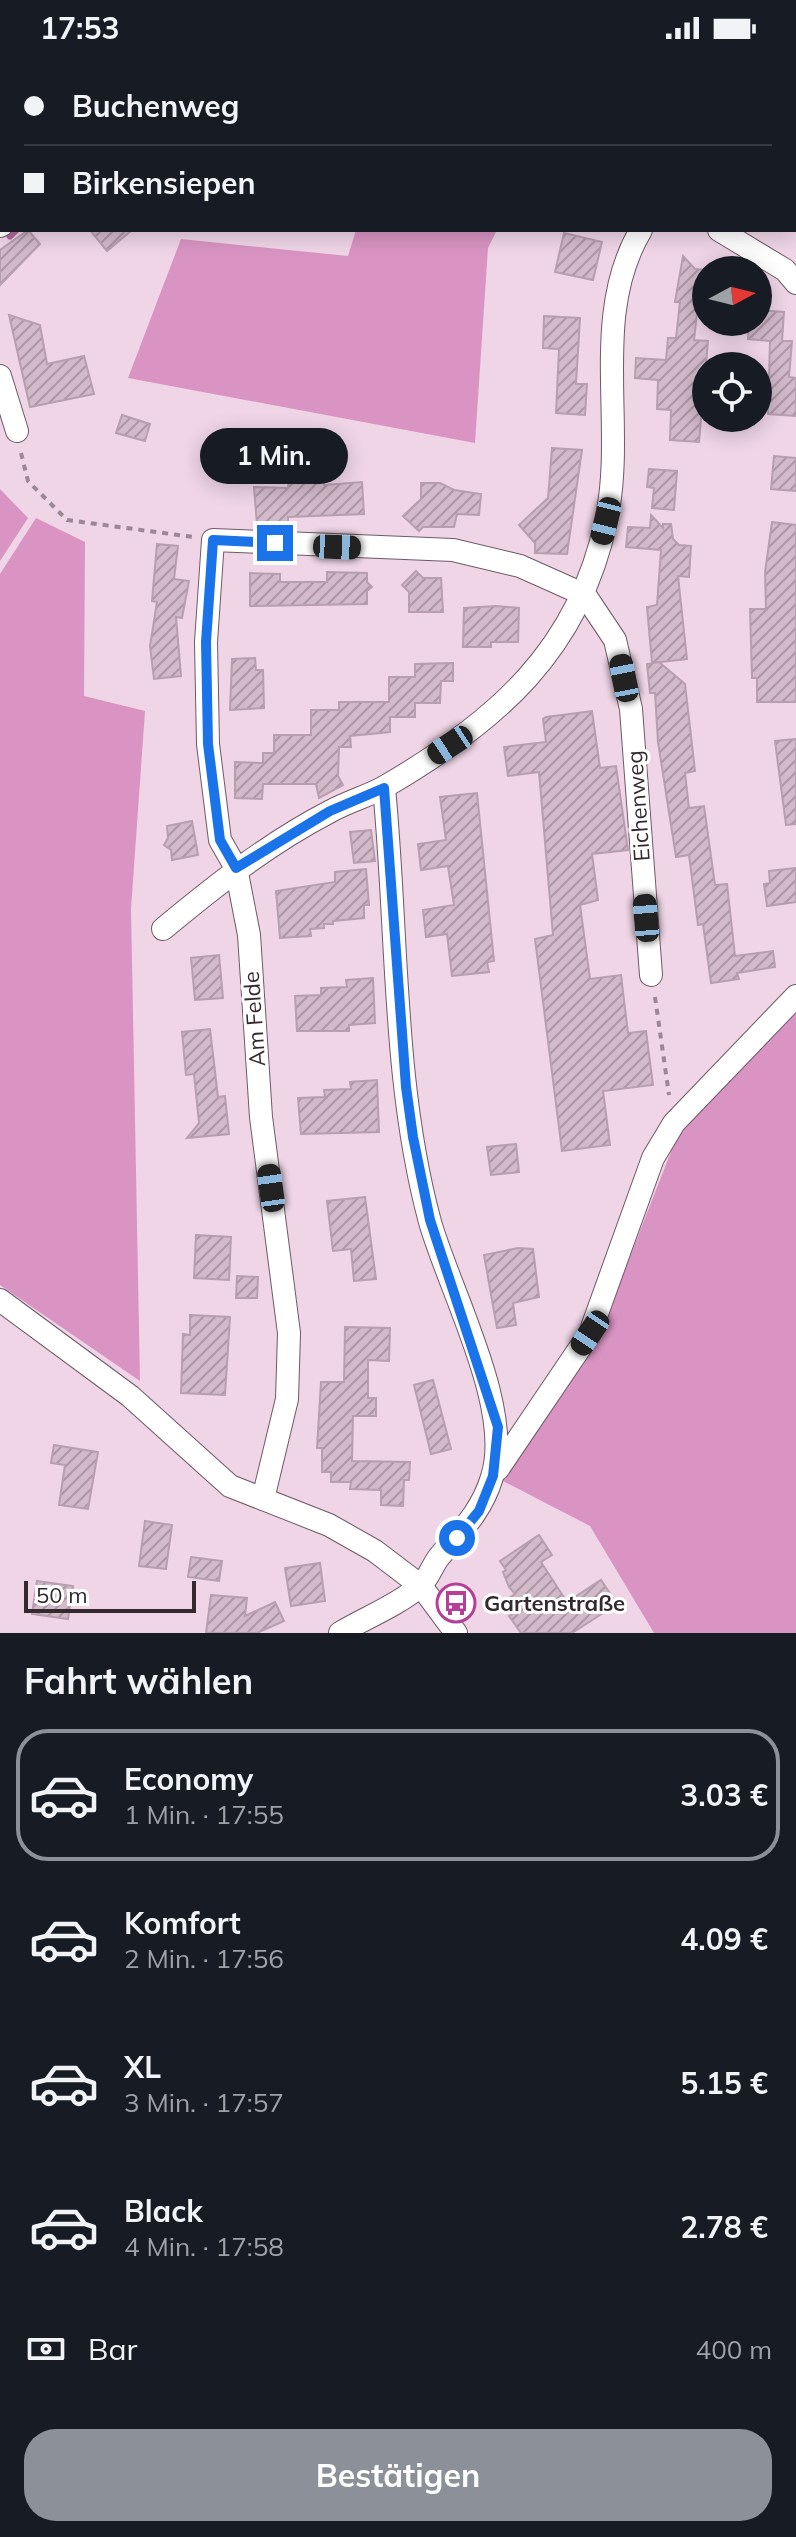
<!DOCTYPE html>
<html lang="de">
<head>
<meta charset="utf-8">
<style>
	:root { --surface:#171b24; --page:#20242c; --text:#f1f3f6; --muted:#9ea1a6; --line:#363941; --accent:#8c9099 }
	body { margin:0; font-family:Mulish,sans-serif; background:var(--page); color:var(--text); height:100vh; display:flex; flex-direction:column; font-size:30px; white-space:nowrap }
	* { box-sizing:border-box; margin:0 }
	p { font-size:26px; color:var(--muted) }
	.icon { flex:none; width:44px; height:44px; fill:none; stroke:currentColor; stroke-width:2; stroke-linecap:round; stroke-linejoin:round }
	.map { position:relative; height:1577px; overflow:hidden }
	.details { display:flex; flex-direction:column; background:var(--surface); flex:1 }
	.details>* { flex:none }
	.hud { position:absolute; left:0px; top:0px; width:796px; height:176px; box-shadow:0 4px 20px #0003; display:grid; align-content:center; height:176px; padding:0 24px; background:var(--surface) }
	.needle { width:52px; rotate:83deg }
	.buttons { position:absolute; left:692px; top:200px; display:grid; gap:16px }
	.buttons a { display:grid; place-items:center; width:80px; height:80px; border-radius:50%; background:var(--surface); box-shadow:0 4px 20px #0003; font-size:40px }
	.scale { position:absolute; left:24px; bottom:20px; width:172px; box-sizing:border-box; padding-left:8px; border:4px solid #33292f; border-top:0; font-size:22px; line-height:28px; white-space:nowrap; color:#33292f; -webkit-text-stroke:6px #fff; paint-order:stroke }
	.end { position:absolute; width:36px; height:36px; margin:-18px; border:10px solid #1a73e8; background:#fff; box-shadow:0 0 0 4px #fff }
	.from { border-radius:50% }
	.bubble { position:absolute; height:56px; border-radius:28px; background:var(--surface); box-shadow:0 4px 20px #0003; font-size:26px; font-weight:700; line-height:56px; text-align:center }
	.car { position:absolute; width:24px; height:48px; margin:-24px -12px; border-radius:10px; box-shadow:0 0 6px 2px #0007; background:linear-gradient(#222 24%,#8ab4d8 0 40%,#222 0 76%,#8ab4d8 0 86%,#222 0) }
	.hud b { display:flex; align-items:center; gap:28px; height:76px; font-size:30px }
	.hud b+b { border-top:2px solid var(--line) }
	.hud i { width:20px; height:20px; background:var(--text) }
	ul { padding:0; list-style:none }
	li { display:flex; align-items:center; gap:24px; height:132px; margin:0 16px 12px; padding:0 8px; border:4px solid transparent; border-radius:32px }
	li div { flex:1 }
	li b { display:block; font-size:30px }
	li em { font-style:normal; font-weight:700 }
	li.selected { border-color:var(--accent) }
	li>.icon { width:72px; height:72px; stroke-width:1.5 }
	h2 { padding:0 24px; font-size:36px; line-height:96px }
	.pay { display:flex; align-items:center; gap:20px; height:88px; padding:0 24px; font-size:30px }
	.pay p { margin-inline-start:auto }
	.primary-button { display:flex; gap:16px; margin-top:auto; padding:16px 24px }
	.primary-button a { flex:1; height:92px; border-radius:32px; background:var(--accent); color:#fff; font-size:32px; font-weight:700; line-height:92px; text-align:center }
	.status { display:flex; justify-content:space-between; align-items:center; height:56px; padding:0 40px; background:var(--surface); direction:ltr }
	.status svg { height:22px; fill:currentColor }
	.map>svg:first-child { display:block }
	.green { fill:#d994c3 }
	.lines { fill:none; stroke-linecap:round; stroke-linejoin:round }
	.stream { stroke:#b3679c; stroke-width:7 }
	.building { fill:url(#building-hatch); stroke:#b79faf; stroke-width:2 }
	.minor-casing { stroke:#6f5968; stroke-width:24 }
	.path { stroke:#9b8894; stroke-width:4; stroke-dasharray:6 6; stroke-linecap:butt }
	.minor { stroke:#fff; stroke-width:22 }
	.route { stroke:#1a73e8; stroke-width:10 }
	.labels { text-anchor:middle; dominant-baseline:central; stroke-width:6; stroke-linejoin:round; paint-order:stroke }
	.street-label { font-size:22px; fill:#33292f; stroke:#fff }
	.poi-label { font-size:22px; font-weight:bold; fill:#33292f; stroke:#fff; text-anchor:start }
</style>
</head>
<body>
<div class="status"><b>17:53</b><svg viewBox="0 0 49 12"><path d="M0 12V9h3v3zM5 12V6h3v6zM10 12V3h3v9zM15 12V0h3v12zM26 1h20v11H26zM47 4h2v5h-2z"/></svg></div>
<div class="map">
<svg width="796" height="1577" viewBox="0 0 796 1577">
	<defs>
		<pattern id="building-hatch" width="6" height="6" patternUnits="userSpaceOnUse" patternTransform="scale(2)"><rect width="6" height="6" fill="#d3baca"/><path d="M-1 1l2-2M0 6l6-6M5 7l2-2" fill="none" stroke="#ac97a4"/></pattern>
	</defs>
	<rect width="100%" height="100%" fill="#efd5e6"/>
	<g class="green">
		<polygon points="356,174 497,174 488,192 475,387 128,322 181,183 348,200"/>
		<polygon points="0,433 28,462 0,505"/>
		<polygon points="36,462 85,486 84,640 145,655 131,853 140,1325 0,1229 0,518"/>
		<polygon points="796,952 796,1577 654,1577 590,1470 501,1424 597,1285 681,1070"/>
	</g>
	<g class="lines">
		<polyline class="stream" points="10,180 16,174"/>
	</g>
	<g class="building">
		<polygon points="28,174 40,188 0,229 0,194"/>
		<polygon points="90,174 132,174 107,195"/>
		<polygon points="564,177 602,186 593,224 555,216"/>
		<polygon points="683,200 695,213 706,214 706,248 698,248 694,284 708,285 699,386 670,384 671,354 657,353 658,324 635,322 636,302 666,304 668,282 676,282 680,246 675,246"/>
		<polygon points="758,254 784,256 782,285 792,285 789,321 796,322 796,360 768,358 770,285 748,283 749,266 758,266"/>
		<polygon points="9,259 40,269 47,308 84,300 94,338 30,351"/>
		<polygon points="544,260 580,262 576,328 587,328 585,359 556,357 559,293 543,292"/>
		<polygon points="122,359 150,368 145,385 116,377"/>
		<polygon points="552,392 582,394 567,498 535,497 535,487 519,469 548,442"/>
		<polygon points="774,400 796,402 796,435 771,433"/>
		<polygon points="649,413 677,415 674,454 652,452 654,432 647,431"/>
		<polygon points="289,422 324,423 324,429 362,426 364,458 288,461 288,470 257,469 254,431 288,432"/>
		<polygon points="421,427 440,427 454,434 481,438 479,459 457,458 454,471 423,471 419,475 403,460 421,443"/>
		<polygon points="651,459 663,472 663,468 671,468 673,483 679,489 691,490 689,521 678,520 687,603 652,607 647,551 657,549 661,494 626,491 628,471 650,472"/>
		<polygon points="772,466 796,469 796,646 757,646 757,622 752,622 750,553 766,553 765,516"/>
		<polygon points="157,488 178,490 174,523 189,525 182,562 176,561 181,620 154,623 150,590 157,546 152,545"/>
		<polygon points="416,515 423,522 441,522 443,556 409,556 409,536 402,529"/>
		<polygon points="327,516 367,517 367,526 372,531 367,535 367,548 250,550 250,517 280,518 280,526 327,526"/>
		<polygon points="496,550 519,552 518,586 491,586 491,591 463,591 464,552"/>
		<polygon points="255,602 256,614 263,614 264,652 230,654 232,603"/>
		<polygon points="659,606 685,628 695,715 685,717 689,752 704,750 715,829 727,828 735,900 773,895 775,911 737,917 739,923 711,927 703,868 698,869 689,799 676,801 658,686 655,637 650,637 647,608"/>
		<polygon points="453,607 453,625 441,625 440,647 415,647 415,661 390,661 390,676 350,680 351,691 339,691 338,720 343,729 319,742 316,728 263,728 262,743 235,742 235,706 263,707 263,697 274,697 274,679 311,679 311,654 339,654 339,646 389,646 389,621 415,621 415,608"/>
		<polygon points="592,655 600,712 616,710 628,794 592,798 598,844 580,849 590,923 621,919 628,977 646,975 653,1029 603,1035 610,1089 562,1095 535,883 553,879 539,716 508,720 504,691 546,686 543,663 546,661"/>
		<polygon points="796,683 796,768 786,769 775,685"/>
		<polygon points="477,737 494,905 487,906 489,916 452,920 447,878 426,881 423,854 454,849 448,810 421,814 418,788 446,784 440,741"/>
		<polygon points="192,765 198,799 172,804 171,794 164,789 168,782 167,770"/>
		<polygon points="371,774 375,805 354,807 350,776"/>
		<polygon points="796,812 796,846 767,850 764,828 770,827 769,815"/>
		<polygon points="366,813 369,849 364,849 364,862 333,865 333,868 324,868 324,872 310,873 311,880 280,882 276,835 335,826 335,816"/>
		<polygon points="219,899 223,942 195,944 191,902"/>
		<polygon points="373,922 375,967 349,969 349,975 297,975 295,940 321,939 321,932 347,931 346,924"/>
		<polygon points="210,973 218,1041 225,1040 229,1078 187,1082 199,1067 194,1018 186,1019 182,976"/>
		<polygon points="377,1024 379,1076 301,1078 298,1042 325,1041 324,1034 351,1033 350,1026"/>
		<polygon points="516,1088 519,1116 491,1119 487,1091"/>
		<polygon points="365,1141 376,1223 354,1225 351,1193 333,1195 327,1145"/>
		<polygon points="196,1179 231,1181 229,1224 194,1222"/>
		<polygon points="518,1192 533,1193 539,1241 513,1247 516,1269 497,1272 484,1199"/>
		<polygon points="237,1220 258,1221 257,1242 236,1242"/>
		<polygon points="190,1259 230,1261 225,1339 181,1337 183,1278 190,1279"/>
		<polygon points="345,1271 390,1272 389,1305 368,1304 368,1342 376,1342 376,1360 353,1360 352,1405 410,1406 409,1424 404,1424 403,1450 381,1449 381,1434 350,1433 351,1426 331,1426 331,1416 322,1416 322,1392 317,1392 321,1326 344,1326"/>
		<polygon points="433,1324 451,1393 431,1398 414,1329"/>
		<polygon points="54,1389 98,1396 88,1453 59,1449 65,1409 51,1407"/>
		<polygon points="145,1465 172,1469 166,1513 139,1510"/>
		<polygon points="539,1479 552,1499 541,1506 567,1546 601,1524 617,1548 572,1577 521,1577 509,1560 517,1555 509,1542 515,1538 509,1531 503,1516 506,1514 500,1505"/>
		<polygon points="191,1501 222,1505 219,1525 188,1521"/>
		<polygon points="320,1507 325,1545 291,1550 285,1512"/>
		<polygon points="37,1525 73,1530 68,1563 32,1558"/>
		<polygon points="211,1539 247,1542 245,1560 275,1546 284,1565 257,1577 206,1577"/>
	</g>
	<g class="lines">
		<g class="minor-casing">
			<g id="minor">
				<polyline points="102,2 103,0"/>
				<polyline points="0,170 2,169"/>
				<polyline points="719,174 785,214 796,227"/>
				<polyline points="0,320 17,375"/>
				<path d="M163 873C216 829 269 787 331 755 349 745 369 740 386 730 496 666 579 594 606 465 627 370 589 261 641 174"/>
				<polyline points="0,1244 130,1340 230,1430 329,1469 375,1495 421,1530 456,1577"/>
				<polyline points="498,1413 590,1277 653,1102 674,1067 796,940"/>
				<polyline points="263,1443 287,1343 289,1277 261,1061 249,879 236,812 220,784 208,688 206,586 213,484 453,494 520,510 585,539 615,584 631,653 651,919"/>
				<path d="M340 1577C365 1562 396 1550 419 1531 428 1524 432 1510 439 1501 461 1475 482 1455 492 1421 514 1353 450 1236 430 1166 392 1026 398 875 384 732"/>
			</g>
		</g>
		<g class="path">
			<polyline points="132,0 132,2"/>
			<polyline points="413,2 540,2"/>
			<polyline points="794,83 796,84"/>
			<polyline points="21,397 28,425 67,464 193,481"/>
			<polyline points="655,941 669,1039"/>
		</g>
		<use href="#minor" class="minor"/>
	</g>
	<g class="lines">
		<polyline class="route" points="275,487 213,484 206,586 208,688 220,784 236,812 330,755 384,732 406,1031 413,1081 430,1164 498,1371 493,1420 479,1455 457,1482"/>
	</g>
	<defs>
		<g id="bus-ring" transform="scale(2)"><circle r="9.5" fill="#fff" stroke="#b53f97" stroke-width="1.5"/><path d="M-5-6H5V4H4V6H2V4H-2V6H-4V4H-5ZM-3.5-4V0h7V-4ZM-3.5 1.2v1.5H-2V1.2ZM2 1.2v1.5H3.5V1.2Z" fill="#b53f97"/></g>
	</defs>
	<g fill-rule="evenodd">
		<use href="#bus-ring" x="456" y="1547"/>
	</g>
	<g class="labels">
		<g class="street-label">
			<text transform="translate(638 750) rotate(-94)">Eichenweg</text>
			<text transform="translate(254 963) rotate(-94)">Am Felde</text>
		</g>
		<g class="poi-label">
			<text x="484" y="1547">Gartenstraße</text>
		</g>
	</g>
</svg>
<div class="buttons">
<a><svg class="needle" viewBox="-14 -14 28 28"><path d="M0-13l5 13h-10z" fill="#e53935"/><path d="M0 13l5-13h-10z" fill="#9ea1a6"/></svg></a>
<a><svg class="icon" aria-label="locate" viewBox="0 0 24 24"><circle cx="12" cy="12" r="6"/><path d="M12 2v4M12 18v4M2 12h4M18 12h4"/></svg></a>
</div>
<div class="scale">50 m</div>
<i class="end from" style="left:457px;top:1482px"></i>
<i class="end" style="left:275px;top:487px"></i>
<div class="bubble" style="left:200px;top:372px;width:148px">1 Min.</div>
<i class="car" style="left:606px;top:465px;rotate:194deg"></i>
<i class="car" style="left:337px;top:491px;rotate:92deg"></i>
<i class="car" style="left:624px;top:622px;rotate:349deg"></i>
<i class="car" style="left:450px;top:689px;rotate:237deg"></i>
<i class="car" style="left:646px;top:862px;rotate:355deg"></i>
<i class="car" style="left:271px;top:1132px;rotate:352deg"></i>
<i class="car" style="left:590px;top:1277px;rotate:214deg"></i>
<div class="hud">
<b><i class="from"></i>Buchenweg</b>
<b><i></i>Birkensiepen</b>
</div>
</div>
<section class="details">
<h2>Fahrt wählen</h2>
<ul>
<li class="selected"><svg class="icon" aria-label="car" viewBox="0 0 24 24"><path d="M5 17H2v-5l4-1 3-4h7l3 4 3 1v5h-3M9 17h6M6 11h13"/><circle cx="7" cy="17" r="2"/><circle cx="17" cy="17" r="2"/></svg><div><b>Economy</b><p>1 Min. · 17:55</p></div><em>3.03 €</em></li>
<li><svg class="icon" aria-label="car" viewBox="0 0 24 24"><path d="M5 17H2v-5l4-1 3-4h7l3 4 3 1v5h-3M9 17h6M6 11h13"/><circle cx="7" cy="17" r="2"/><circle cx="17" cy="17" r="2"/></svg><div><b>Komfort</b><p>2 Min. · 17:56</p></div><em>4.09 €</em></li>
<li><svg class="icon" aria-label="car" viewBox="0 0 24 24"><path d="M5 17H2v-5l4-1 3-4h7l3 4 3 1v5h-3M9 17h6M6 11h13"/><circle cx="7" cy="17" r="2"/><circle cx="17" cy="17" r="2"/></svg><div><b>XL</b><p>3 Min. · 17:57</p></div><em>5.15 €</em></li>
<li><svg class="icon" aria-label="car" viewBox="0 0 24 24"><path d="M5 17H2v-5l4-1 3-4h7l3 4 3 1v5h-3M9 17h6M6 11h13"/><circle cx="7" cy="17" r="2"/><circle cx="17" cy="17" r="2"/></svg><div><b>Black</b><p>4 Min. · 17:58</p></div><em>2.78 €</em></li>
</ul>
<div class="pay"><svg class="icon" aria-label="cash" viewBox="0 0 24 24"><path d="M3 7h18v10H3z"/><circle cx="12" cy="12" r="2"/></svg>Bar<p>400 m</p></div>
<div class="primary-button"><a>Bestätigen</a></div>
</section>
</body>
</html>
